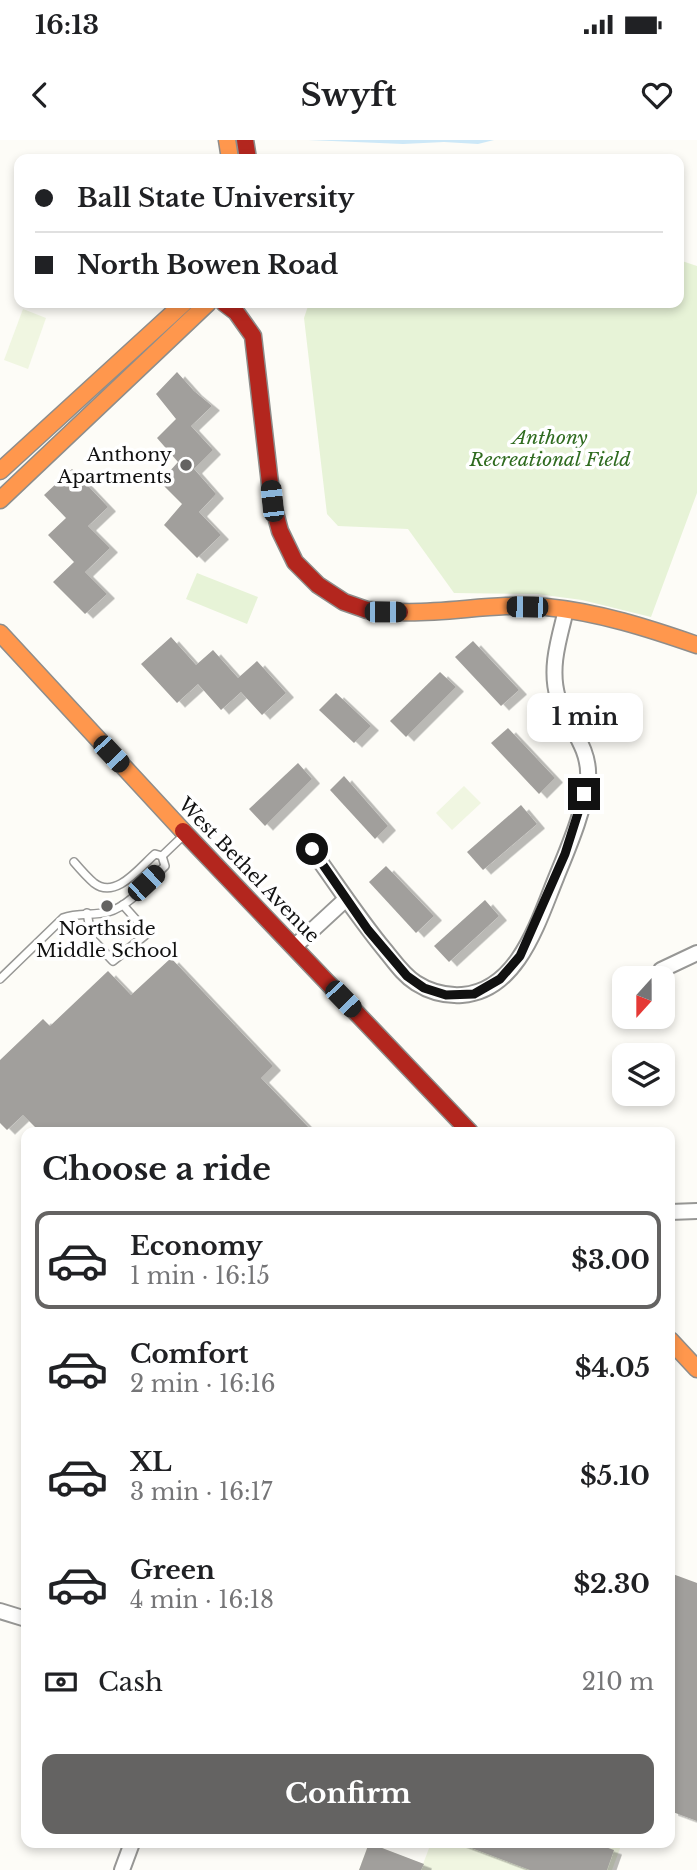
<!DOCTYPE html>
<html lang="en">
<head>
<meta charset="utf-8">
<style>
	:root { --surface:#fff; --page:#f2f2f2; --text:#202124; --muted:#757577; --line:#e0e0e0; --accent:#646362 }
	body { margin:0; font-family:"Libre Baskerville",serif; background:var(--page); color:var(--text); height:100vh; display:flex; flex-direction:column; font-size:26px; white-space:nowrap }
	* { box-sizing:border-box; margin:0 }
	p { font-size:23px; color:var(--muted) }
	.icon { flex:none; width:38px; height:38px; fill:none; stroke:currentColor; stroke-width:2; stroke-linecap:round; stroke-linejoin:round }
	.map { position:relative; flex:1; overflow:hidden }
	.side { position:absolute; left:21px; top:987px; width:654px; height:721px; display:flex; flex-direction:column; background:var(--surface); border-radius:14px; box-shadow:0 4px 10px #0003 }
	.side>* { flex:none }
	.banner { position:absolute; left:14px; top:14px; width:670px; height:154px; border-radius:14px; box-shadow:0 4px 10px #0003; display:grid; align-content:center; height:154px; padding:0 21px; background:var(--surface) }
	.needle { width:46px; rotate:201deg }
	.fabs { position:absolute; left:612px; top:826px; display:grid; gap:14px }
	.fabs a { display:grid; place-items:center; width:63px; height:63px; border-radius:14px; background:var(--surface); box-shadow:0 4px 10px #0003; font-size:35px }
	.end { position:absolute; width:32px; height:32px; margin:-16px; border:9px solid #111; background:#fff; box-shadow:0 0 0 4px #fff }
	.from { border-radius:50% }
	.bubble { position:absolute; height:49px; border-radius:14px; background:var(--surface); box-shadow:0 4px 10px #0003; font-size:23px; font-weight:800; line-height:49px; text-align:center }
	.car { position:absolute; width:21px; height:42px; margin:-21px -10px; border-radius:9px; box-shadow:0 0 5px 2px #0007; background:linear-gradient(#222 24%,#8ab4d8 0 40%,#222 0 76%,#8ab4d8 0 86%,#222 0) }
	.banner b { display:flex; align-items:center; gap:24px; height:66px; font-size:26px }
	.banner b+b { border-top:2px solid var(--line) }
	.banner i { width:18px; height:18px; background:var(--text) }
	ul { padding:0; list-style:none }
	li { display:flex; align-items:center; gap:21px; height:98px; margin:0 14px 10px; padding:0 7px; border:4px solid transparent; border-radius:14px }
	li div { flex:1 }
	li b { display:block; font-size:26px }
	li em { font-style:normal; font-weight:800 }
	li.active { border-color:var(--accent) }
	li>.icon { width:63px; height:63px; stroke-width:1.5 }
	h2 { padding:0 21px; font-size:32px; line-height:84px }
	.pay { display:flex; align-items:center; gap:18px; height:77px; padding:0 21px; font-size:26px }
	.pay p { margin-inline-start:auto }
	.button { display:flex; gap:14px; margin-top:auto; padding:14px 21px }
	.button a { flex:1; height:80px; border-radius:14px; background:var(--accent); color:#fff; font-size:28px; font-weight:800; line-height:80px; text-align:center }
	.status { display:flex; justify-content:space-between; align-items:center; height:49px; padding:0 35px; background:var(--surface); direction:ltr }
	.status svg { height:19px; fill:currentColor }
	header { display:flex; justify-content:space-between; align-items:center; height:91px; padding:0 21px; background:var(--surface); font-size:32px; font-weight:800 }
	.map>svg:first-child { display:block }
	.green { fill:#e7f3d7 }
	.pitch { fill:#f0f6e1 }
	.water { fill:#cde8f7 }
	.building { fill:#a19f9c; filter:url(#shadow) }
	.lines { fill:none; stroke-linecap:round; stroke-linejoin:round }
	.lane-casing { stroke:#979795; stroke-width:10 }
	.street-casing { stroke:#979795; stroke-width:18 }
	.slow-casing { stroke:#8e8d8b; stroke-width:19 }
	.jam-casing { stroke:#8e8d8b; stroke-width:19 }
	.lane { stroke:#fffffe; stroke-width:7 }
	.street { stroke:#fffffe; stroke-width:14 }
	.slow { stroke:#ff974d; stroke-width:16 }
	.jam { stroke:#b3261e; stroke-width:16 }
	.route { stroke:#111; stroke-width:9 }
	.poi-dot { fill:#646362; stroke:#fff; stroke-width:2.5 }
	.labels { text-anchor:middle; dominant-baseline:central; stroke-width:7; stroke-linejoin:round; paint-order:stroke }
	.park-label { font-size:19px; font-style:italic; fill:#2f6b1f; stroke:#fff }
	.poi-label { font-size:19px; fill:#111; stroke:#fff; text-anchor:end }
	.street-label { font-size:19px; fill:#111; stroke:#fff }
</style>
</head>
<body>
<div class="status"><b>16:13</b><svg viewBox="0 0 49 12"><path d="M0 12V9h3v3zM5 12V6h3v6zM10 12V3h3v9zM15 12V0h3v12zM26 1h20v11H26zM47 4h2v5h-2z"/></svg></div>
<header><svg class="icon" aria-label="back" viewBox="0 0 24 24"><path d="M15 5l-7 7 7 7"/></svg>Swyft<svg class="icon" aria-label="heart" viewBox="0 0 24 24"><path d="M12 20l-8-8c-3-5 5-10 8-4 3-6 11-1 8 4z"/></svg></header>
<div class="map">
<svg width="697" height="1730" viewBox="0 0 697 1730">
	<defs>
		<filter id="shadow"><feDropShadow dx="8" dy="4.5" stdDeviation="0" flood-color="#0004"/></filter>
	</defs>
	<rect width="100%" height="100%" fill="#fdfcf7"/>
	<g class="green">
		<polygon points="679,120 697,126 697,353 651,477 582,460 537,454 454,453 408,389 338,386 327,374 304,178 309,163 679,163"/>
		<polygon points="197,433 258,457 247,484 186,459"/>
	</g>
	<g class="pitch">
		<polygon points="23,169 46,178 28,229 4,220"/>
		<polygon points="464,646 481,663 452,690 436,673"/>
		<polygon points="369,1703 423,1724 431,1703 622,1703 612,1730 359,1730"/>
	</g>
	<polygon class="water" points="308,0 494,0 478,4 444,2 403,4"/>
	<g class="building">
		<polygon points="177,232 194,251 212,266 191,286 213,310 194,329 216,354 199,372 221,395 197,418 164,385 182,364 160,342 178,322 157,298 176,279 156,254"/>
		<polygon points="72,329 108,367 88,386 110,408 85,432 107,454 85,474 53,442 74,422 48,395 66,378 44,355"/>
		<polygon points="171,497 196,525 213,510 238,538 257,521 286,553 262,575 241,552 221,570 198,544 177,563 141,524"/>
		<polygon points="473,501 519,550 501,566 455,517"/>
		<polygon points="440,532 456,547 406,597 390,581"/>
		<polygon points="336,553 371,586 354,603 319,570"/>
		<polygon points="508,588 555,638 539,654 491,603"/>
		<polygon points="298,623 312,639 265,686 249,669"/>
		<polygon points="344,636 388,686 375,699 330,650"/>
		<polygon points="521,665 537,684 483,730 467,712"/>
		<polygon points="386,726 434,776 416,793 369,742"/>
		<polygon points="485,760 499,776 449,822 434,806"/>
		<polygon points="171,818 273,926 261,938 313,992 40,992 23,975 7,990 0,983 0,920 43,879 50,886 108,831 131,855"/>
		<polygon points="670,1433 697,1443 697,1681 670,1671"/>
		<polygon points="369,1703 424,1724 421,1730 359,1730"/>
		<polygon points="458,1703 594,1703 614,1710 607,1730 530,1730"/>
	</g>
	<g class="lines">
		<g class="lane-casing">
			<g id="lane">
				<path d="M74 722C80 729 87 737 94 743 116 760 140 727 155 714L162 716 185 694"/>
				<polyline points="87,773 92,799 113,821 148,793 123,765"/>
				<path d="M0 839 63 778C78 772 93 776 108 772 130 766 149 741 165 726L162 716"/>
			</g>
		</g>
		<g class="street-casing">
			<g id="street">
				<path d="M306 702C332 737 356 775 384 809 394 821 403 835 416 843 430 852 446 856 462 855 518 851 538 782 556 738 569 706 584 672 588 637 590 607 567 585 558 558 549 528 559 499 566 470"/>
				<polyline points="294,807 346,759"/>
				<polyline points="661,830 697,813"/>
				<polyline points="670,1072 697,1071"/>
				<polyline points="0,1471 26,1479"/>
				<polyline points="122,1730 132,1703"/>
			</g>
		</g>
		<g class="slow-casing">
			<g id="slow">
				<polyline points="227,0 230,19"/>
				<polyline points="0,331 184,163"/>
				<polyline points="0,360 208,163"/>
				<path d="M400 472C449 474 497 462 546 467 598 472 648 488 697 505"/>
				<polyline points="0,493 183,691"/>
				<polyline points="670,1200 697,1229"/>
			</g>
		</g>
		<g class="jam-casing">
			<g id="jam">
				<polyline points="245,0 248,19"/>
				<polyline points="224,163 236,172 253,196 272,361 280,391 295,422 318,445 344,462 367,470 400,472"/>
				<polyline points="183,691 470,992"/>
			</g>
		</g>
		<use href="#lane" class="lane"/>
		<use href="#street" class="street"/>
		<use href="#slow" class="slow"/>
		<use href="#jam" class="jam"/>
	</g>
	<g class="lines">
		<polyline class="route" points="312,709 368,790 407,836 424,848 446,855 474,854 500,839 520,816 565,714 584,654"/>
	</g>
	<g class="poi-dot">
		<circle cx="186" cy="325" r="7"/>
		<circle cx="107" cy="766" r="7"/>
	</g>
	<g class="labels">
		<g class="park-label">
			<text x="550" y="297">Anthony<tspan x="550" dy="22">Recreational Field</tspan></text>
		</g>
		<g class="poi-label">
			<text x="172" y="314">Anthony<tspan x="172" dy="22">Apartments</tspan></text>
			<text x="107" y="788" text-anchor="middle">Northside<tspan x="107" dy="22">Middle School</tspan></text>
		</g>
		<g class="street-label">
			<text transform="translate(249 730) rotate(46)">West Bethel Avenue</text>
		</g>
	</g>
</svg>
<div class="fabs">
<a><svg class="needle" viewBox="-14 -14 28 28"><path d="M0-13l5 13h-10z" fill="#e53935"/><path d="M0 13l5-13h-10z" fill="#757577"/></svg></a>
<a><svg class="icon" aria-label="layers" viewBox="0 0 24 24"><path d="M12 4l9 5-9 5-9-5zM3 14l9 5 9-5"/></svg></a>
</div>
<i class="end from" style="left:312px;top:709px"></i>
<i class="end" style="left:584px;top:654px"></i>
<div class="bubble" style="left:527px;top:553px;width:116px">1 min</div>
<i class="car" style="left:272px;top:361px;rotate:354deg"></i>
<i class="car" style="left:527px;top:467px;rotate:271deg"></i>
<i class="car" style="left:385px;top:472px;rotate:90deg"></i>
<i class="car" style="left:111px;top:614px;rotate:137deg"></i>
<i class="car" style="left:146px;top:743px;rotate:47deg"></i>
<i class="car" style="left:343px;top:859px;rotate:136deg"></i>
<div class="banner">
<b><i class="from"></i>Ball State University</b>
<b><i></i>North Bowen Road</b>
</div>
<section class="side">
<h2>Choose a ride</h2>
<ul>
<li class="active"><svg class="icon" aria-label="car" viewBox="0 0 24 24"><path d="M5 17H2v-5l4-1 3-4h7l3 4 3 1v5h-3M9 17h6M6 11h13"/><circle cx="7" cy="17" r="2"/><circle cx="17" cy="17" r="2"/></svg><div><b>Economy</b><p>1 min · 16:15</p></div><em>$3.00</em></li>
<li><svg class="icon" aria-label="car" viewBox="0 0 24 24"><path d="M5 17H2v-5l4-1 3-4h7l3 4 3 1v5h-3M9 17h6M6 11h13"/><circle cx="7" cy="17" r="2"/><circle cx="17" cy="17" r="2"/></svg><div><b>Comfort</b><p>2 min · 16:16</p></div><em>$4.05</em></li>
<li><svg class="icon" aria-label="car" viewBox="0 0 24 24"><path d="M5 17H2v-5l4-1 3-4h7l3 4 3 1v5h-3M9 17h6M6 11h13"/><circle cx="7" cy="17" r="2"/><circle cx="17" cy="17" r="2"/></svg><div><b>XL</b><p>3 min · 16:17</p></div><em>$5.10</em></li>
<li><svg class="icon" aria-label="car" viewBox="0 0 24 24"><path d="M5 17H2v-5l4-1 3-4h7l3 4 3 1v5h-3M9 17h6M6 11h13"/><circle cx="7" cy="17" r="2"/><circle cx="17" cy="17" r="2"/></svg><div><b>Green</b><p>4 min · 16:18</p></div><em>$2.30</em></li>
</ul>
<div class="pay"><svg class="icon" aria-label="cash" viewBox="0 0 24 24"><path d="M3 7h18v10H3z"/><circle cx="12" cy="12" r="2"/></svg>Cash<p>210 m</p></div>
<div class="button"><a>Confirm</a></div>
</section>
</div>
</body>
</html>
